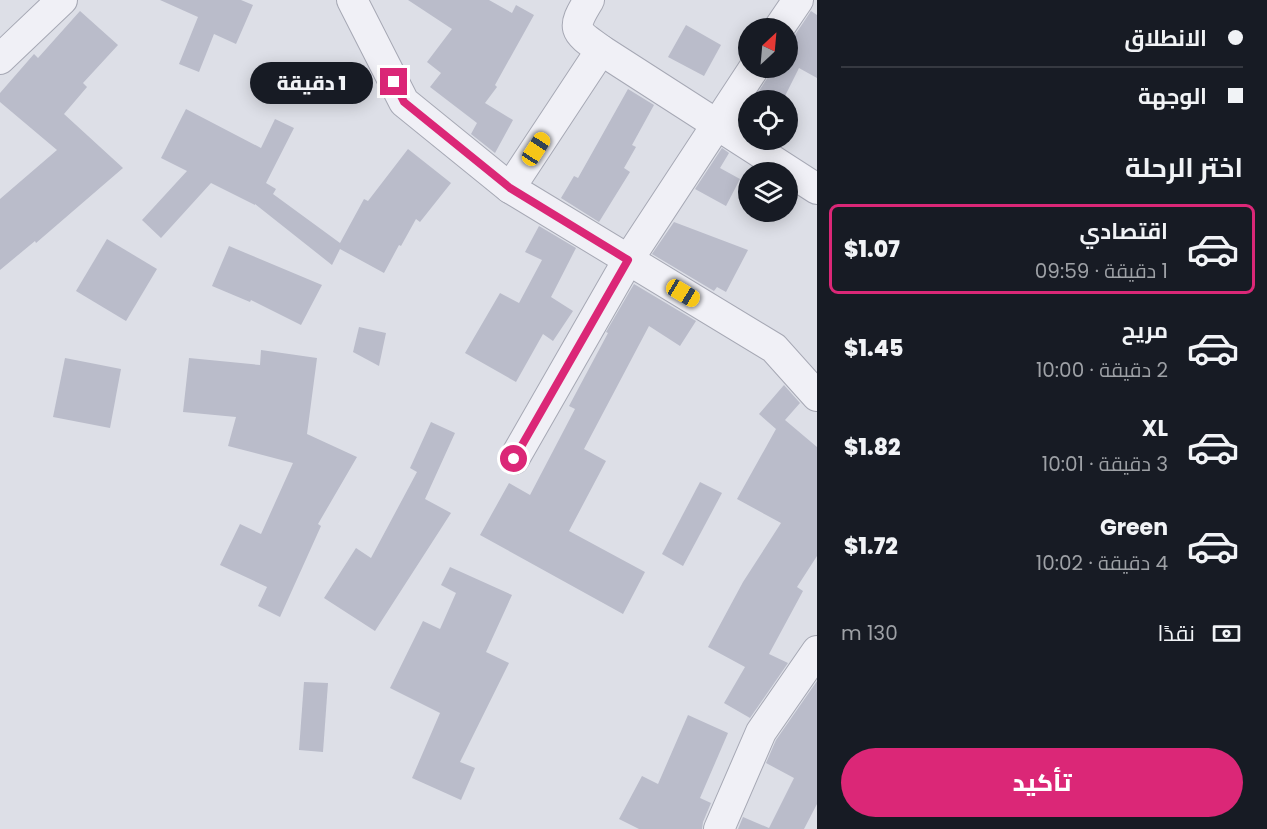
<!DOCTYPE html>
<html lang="ar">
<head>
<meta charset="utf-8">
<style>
	:root { --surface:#171b24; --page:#242831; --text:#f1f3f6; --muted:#9ea1a6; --line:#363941; --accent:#db2777 }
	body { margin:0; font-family:Poppins,Cairo,sans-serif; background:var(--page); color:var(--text); direction:rtl; height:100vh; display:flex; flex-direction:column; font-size:22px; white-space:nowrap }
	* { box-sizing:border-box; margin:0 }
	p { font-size:20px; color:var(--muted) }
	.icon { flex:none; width:33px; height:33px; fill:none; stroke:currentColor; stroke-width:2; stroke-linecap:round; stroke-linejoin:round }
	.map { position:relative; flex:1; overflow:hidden; direction:ltr }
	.sheet { display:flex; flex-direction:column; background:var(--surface); width:450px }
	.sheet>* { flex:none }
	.guide { display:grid; align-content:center; height:132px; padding:0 24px; background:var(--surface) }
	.needle { width:39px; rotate:26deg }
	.fabs { position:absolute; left:738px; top:18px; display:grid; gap:12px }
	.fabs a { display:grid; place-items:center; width:60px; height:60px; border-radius:50%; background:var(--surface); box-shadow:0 3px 15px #0003; font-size:30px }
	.end { position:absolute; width:27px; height:27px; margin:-14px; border:8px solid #db2777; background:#fff; box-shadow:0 0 0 3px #fff }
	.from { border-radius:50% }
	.bubble { position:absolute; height:42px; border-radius:21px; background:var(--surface); box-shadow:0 3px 15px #0003; font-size:20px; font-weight:800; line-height:42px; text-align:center; direction:rtl }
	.car { position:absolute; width:18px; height:36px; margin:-18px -9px; border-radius:8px; box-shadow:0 0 4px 2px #0007; background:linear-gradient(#f5c518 24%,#345 0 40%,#f5c518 0 76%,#345 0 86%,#f5c518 0) }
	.guide b { display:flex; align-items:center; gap:21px; height:57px; font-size:22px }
	.guide b+b { border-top:2px solid var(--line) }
	.guide i { width:15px; height:15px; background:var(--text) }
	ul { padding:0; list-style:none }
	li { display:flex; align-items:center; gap:18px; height:90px; margin:0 12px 9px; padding:0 12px; border:3px solid transparent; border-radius:9px }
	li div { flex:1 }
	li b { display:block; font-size:22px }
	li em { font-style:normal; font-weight:800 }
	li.active { border-color:var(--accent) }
	li>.icon { width:54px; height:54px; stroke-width:1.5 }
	h2 { padding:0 24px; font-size:27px; line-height:72px }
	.pay { display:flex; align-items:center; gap:15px; height:66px; padding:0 24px; font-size:22px }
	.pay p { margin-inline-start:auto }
	.primary-button { display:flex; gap:12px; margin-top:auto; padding:12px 24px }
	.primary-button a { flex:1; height:69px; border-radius:36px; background:var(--accent); color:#fff; font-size:24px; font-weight:800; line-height:69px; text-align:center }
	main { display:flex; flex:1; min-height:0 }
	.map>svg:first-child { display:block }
	.building { fill:#babcca }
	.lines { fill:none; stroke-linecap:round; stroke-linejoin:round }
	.minor-casing { stroke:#a6a8b4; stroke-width:32 }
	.minor { stroke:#f0f0f6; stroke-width:30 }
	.route { stroke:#db2777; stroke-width:8 }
</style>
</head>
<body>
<main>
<section class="sheet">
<div class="guide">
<b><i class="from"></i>الانطلاق</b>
<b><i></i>الوجهة</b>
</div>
<h2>اختر الرحلة</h2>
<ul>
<li class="active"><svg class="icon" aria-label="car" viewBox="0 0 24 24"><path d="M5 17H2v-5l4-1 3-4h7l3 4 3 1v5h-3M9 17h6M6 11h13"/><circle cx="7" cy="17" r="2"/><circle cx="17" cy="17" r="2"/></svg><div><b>اقتصادي</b><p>1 دقيقة · 09:59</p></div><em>$1.07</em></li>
<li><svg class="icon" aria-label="car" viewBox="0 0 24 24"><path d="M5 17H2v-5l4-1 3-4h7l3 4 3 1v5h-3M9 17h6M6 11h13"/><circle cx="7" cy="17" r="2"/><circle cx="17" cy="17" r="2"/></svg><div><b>مريح</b><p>2 دقيقة · 10:00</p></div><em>$1.45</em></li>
<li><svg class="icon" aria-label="car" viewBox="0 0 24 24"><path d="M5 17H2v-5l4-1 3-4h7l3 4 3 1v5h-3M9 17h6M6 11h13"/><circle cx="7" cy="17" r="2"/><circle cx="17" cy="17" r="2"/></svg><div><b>XL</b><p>3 دقيقة · 10:01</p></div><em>$1.82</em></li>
<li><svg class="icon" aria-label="car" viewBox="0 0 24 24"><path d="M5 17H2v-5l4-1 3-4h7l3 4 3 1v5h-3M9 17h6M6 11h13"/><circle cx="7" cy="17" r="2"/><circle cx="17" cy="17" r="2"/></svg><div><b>Green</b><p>4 دقيقة · 10:02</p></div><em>$1.72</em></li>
</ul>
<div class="pay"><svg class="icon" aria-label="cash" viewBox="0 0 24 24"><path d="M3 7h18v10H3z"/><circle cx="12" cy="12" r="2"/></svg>نقدًا<p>130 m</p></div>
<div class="primary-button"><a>تأكيد</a></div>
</section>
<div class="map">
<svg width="817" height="829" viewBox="0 0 817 829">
	<rect width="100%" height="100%" fill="#dddfe7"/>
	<g class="building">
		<polygon points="160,0 241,0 253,5 236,44 214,34 199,72 179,64 198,17"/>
		<polygon points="408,0 489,0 512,13 516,5 534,15 495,85 497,87 485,103 513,120 495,153 471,134 477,123 430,87 441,73 427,62 452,29"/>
		<polygon points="80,11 118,45 83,83 87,87 64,114 123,168 36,243 35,241 0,270 0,199 57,150 0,102 0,93 34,54 38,58"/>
		<polygon points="811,11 817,15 817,78 799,68 783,100 753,100 768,77 771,68 788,68 788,43 793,38"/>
		<polygon points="686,25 721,45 704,76 668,57"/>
		<polygon points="628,89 654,105 632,145 636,147 624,168 630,172 599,222 561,198 574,176 578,178"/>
		<polygon points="186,109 261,148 275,119 294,128 266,183 276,189 273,194 340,243 364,199 368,201 408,149 451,183 420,222 416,219 401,246 399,245 384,273 340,249 332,265 255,204 255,205 211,183 161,238 142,220 187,171 161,158"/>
		<polygon points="722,148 729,153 720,168 740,179 726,206 695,189"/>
		<polygon points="674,222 748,250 726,292 717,287 714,291 652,254"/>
		<polygon points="539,226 576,248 551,297 573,311 553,341 543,334 516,382 465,353 500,293 519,303 542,260 525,252"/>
		<polygon points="107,239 157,269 126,321 76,291"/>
		<polygon points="229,246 322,285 301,325 251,300 250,302 212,286"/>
		<polygon points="634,284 696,321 680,346 649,326 584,449 606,461 569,531 645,572 623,614 480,535 509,483 530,495 575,409 569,406 608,333 606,332"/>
		<polygon points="359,327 386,333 379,366 353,352"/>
		<polygon points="261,350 317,358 307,434 357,457 318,524 321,526 280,617 258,606 267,587 220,565 240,524 261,534 293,463 228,446 236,417 183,412 189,358 260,365"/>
		<polygon points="65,358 121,369 110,428 53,417"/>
		<polygon points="784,385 800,403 785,420 817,447 817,556 797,587 803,591 769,654 788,663 750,718 724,703 745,667 708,647 743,582 781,523 737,499 776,429 759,414"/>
		<polygon points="431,422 455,433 425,499 451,513 375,631 324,598 356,548 371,558 417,472 410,468"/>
		<polygon points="700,482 722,493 683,566 662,554"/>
		<polygon points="450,567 512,595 486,652 509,663 460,762 475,768 461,800 412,778 440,713 390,688 423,621 440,629 456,593 441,585"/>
		<polygon points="817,681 817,804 804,829 738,829 743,817 769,828 794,778 766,763 776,740"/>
		<polygon points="304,682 328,683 323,752 299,750"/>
		<polygon points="688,715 728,733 700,798 711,803 703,822 702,829 639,829 619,819 642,776 658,784"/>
	</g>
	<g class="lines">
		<g class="minor-casing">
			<g id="minor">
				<polyline points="352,0 404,102 510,188"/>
				<path d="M589 0C571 29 574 31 601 50L817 189"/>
				<polyline points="779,28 798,0"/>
				<polyline points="601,50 510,188 774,348 817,396"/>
				<polyline points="0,59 62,0"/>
				<polyline points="514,459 628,260 754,68"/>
				<polyline points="719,829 761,732 817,651"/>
			</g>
		</g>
		<use href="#minor" class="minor"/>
	</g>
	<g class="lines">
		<polyline class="route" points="394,82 404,102 510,188 628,260 514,459"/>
	</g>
</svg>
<div class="fabs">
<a><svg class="needle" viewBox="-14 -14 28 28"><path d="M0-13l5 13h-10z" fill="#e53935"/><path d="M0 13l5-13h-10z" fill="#9ea1a6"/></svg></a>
<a><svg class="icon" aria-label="locate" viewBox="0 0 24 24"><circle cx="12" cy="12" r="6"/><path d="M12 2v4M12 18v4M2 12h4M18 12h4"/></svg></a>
<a><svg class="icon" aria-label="layers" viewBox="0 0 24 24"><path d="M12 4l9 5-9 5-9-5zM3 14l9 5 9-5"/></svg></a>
</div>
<i class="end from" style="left:514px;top:459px"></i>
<i class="end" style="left:394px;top:82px"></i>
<div class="bubble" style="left:250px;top:62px;width:123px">1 دقيقة</div>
<i class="car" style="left:536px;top:149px;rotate:33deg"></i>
<i class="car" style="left:683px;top:293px;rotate:121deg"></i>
</div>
</main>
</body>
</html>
